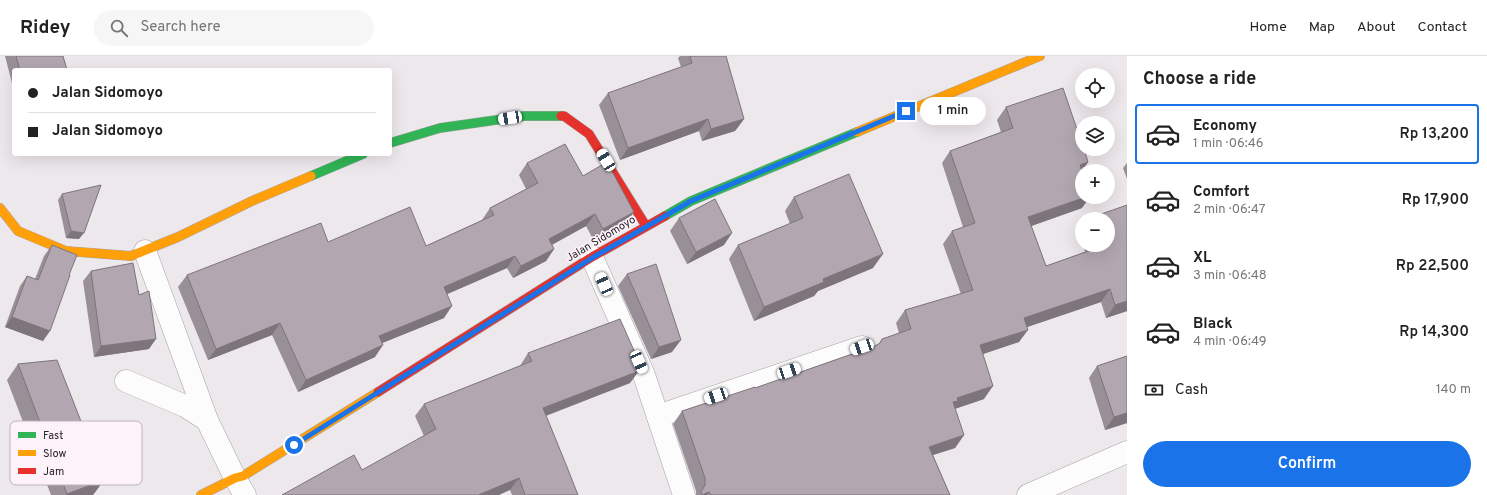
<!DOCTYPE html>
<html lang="en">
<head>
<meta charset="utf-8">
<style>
	:root { --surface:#fff; --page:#f6f6f6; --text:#222; --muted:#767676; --line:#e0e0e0; --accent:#1a73e8 }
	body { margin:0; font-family:Overpass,sans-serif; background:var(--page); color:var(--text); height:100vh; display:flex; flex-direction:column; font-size:15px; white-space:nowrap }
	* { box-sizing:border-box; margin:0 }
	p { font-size:13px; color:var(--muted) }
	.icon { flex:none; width:22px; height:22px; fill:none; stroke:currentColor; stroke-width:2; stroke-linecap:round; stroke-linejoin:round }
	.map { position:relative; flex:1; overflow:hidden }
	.side { display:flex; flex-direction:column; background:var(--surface); width:360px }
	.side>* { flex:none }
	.top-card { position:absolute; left:12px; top:12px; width:380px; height:88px; border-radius:4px; box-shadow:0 4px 16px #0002; display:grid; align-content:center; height:88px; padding:0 16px; background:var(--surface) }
	.fabs { position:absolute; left:1075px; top:12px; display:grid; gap:8px }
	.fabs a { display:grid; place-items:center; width:40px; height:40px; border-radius:50%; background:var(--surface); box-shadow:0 4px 16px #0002; font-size:20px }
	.end { position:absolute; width:18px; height:18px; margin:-9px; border:5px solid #1a73e8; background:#fff; box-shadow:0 0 0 2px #fff }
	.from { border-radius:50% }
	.bubble { position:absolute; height:28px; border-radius:14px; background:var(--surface); box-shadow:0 4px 16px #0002; font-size:13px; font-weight:600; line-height:28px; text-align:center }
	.car { position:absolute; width:12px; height:24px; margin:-12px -6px; border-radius:5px; box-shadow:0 0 3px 1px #0007; background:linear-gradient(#fff 24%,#345 0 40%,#fff 0 76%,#345 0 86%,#fff 0) }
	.top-card b { display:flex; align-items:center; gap:14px; height:38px; font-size:15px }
	.top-card b+b { border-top:1px solid var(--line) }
	.top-card i { width:10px; height:10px; background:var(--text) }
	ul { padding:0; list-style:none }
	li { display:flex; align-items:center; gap:12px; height:60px; margin:0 8px 6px; padding:0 8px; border:2px solid transparent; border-radius:4px }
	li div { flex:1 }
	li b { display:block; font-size:15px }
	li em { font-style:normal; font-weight:600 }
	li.active { border-color:var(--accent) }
	li>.icon { width:36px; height:36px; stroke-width:1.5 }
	h2 { padding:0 16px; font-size:18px; line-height:48px }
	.pay { display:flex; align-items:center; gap:10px; height:44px; padding:0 16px; font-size:15px }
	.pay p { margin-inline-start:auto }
	.primary-button { display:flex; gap:8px; margin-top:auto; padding:8px 16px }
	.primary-button a { flex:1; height:46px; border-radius:24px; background:var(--accent); color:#fff; font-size:16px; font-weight:600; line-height:46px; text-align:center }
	header { display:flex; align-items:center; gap:24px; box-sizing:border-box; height:56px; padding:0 20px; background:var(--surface); border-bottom:1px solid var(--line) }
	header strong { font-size:19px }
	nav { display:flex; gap:22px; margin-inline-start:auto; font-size:14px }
	.search { width:280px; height:36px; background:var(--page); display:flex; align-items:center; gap:10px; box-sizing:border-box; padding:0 14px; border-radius:22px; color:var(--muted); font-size:15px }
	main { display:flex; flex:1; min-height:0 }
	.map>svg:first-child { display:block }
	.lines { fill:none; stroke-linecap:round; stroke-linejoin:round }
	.street-casing { stroke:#a8a4a7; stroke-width:23 }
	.fast-casing { stroke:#a8a4a7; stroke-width:10 }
	.slow-casing { stroke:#a8a4a7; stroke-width:10 }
	.jam-casing { stroke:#a8a4a7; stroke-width:10 }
	.street { stroke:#fcfcfc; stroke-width:22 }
	.fast { stroke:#30b455; stroke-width:9 }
	.slow { stroke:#ff9f0a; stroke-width:9 }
	.jam { stroke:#e5322d; stroke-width:9 }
	.wall { fill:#999097 }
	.shaded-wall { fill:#7d757b }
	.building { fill:#b2a7b0; stroke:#7d757b }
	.route { stroke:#1a73e8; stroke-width:5 }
	.labels { text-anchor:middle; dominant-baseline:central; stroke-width:3.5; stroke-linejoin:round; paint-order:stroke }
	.street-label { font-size:11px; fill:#272326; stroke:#fdf2fa }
	.key { fill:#fdf2fa; stroke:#bdb4ba; stroke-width:1 }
	.key-label { font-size:11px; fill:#272326 }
</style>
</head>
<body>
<header>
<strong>Ridey</strong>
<div class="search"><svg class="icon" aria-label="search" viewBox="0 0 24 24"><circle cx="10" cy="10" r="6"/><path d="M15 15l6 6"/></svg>Search here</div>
<nav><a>Home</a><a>Map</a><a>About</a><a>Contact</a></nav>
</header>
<main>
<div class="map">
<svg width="1127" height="439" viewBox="0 0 1127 439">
	<rect width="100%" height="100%" fill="#ede8ec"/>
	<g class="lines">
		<g class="street-casing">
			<g id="street">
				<polyline points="145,195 207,364"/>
				<polyline points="592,201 644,319 684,439"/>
				<polyline points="126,325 185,350 207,364 235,422 245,439"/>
				<polyline points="658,360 862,291"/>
				<polyline points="1028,439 1127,396"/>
			</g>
		</g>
		<g class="fast-casing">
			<g id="fast">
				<polyline points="390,87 440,72 524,60 561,60"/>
				<polyline points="311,120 363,98"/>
				<polyline points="665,160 691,145 857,76"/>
			</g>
		</g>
		<g class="slow-casing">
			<g id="slow">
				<polyline points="857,76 1040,0"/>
				<polyline points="0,152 18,175 66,195 131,200 178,181 252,145 311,120"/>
				<polyline points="201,439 235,422 243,420 378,336"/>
			</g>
		</g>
		<g class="jam-casing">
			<g id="jam">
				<polyline points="561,60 564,60 589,78 646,170"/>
				<polyline points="378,336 592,201 665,160"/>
			</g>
		</g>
		<use href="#street" class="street"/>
		<use href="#fast" class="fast"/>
		<use href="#slow" class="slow"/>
		<use href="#jam" class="jam"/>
	</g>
	<g class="wall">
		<polygon points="5,0 63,0 67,14 14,14 14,35"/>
		<polygon points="680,0 726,0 744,63 735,75 702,85 699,75 620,104 599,49 608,37 681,11 678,2"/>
		<polygon points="1006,51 1088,106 1082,115 1082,152 1031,170 1046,210 1085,196 1083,189 1108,189 1127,149 1127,255 1106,262 1101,246 1027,271 1019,286 983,298 984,343 955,353 964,379 955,392 933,399 950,439 696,439 696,435 673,368 682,355 755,332 875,290 879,288 882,283 899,277 896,267 905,254 961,238 943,188 952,175 963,171 942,107 950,95 1001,76 997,64"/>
		<polygon points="527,107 583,120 634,156 625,168 594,185 586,170 552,189 554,193 546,205 513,222 507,212 447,238 444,262 382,287 375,301 298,336 272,279 208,304 178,231 187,219 328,186 426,190 482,164 490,152 526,133 519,119"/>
		<polygon points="1127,107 1127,123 1123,112"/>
		<polygon points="62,138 79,183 66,182 58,144"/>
		<polygon points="794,141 873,212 818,235 814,240 754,265 729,203 738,189 790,168 785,155"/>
		<polygon points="679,162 724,189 687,208 670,175"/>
		<polygon points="1082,170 1082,187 1078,175"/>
		<polygon points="52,189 69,219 43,285 5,271 20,230 27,220 35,223 44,200"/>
		<polygon points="91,215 149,293 94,301 83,225"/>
		<polygon points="627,218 672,296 651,303 618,230"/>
		<polygon points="528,297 634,302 630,327 546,360 578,439 512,439 510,434 362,414 424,380 415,360 424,348 520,310"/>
		<polygon points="1127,300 1127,367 1105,374 1089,322 1097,310"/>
		<polygon points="18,308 104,424 93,439 51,439 7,324"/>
	</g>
	<g class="shaded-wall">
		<polygon points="708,63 699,75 620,104 628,92"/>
		<polygon points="744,63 735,75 702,85 711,73"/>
		<polygon points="1088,106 1082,115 1080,109"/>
		<polygon points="1086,141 1090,141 1082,152 1020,174 1028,161"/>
		<polygon points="634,156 625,168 594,185 603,173"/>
		<polygon points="595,158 586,170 540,195 549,183"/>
		<polygon points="71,175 84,177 79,183 66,182"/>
		<polygon points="732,177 724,189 687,208 696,196"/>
		<polygon points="554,193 546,205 513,222 521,210"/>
		<polygon points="883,198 873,212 818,235 814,240 754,265 764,251 823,223"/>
		<polygon points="515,200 507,212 436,243 444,231"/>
		<polygon points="1110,233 1101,246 1015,275 1024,262"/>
		<polygon points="1127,245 1127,255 1106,262 1115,249"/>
		<polygon points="452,250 444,262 370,292 379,280"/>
		<polygon points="12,261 50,275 43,285 5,271"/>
		<polygon points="280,267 272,279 208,304 216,293"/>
		<polygon points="1028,274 1019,286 971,302 980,289"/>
		<polygon points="156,283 149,293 94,301 101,290"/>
		<polygon points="681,284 672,296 651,303 659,291"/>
		<polygon points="383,289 375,301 298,336 306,324"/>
		<polygon points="639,315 630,327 534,364 543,352"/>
		<polygon points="993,330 984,343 951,354 953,346 957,342"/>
		<polygon points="1127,357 1127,367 1105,374 1114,361"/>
		<polygon points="964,379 955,392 920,403 929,391"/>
		<polygon points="519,422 510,434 499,439 478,439"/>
		<polygon points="104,424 93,439 67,439 67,438"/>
		<polygon points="709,436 707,439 702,439"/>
	</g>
	<g class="building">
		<polygon points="16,0 63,0 67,14 20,14"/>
		<polygon points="690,0 726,0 744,63 711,73 708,63 628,92 608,37 692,7"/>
		<polygon points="1063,32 1082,88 1082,93 1084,93 1088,106 1080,109 1082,115 1082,141 1086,141 1028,161 1046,210 1097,192 1096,189 1108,189 1108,163 1087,163 1127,149 1127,245 1115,249 1110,233 1024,262 1028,274 980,289 993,330 957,342 958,345 953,346 964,379 929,391 950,439 711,439 709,436 702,439 701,436 705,429 705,422 682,355 755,331 755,332 875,290 880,287 882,283 911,273 905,254 973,234 952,175 975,167 950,95 1013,72 1006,51"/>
		<polygon points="565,88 583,120 607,106 634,156 603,173 595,158 549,183 554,193 521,210 515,200 444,231 452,250 379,280 383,289 306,324 280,267 216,293 187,219 321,167 328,186 410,151 426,190 494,159 490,152 538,127 527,107"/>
		<polygon points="849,118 883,198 823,223 824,226 764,251 738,189 803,162 794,141"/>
		<polygon points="101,129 84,177 71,175 62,138"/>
		<polygon points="715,143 732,177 696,196 679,162"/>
		<polygon points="52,189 77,199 69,219 70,219 50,275 12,261 27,220 38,224"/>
		<polygon points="133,207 139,239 149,235 156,283 101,290 91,215"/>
		<polygon points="656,208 681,284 659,291 627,218"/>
		<polygon points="620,263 636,299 633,300 639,315 543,352 567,411 578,439 525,439 519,422 478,439 282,439 354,399 362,414 436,373 424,348 532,305 528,297"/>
		<polygon points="1127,300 1127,357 1114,361 1097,310"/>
		<polygon points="57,304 104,424 67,438 18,308"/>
	</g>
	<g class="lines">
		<polyline class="route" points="294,389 592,202 691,145 906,55"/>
	</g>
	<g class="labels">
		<g class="street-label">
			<text transform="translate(601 183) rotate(-31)">Jalan Sidomoyo</text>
		</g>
	</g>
	<rect x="10" y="365" width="132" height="64" rx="6" class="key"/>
	<rect x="18" y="376" width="18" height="6" fill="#30b455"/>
	<rect x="18" y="394" width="18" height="6" fill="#ff9f0a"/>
	<rect x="18" y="412" width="18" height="6" fill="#e5322d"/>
	<g class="key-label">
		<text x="43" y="383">Fast</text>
		<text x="43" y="401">Slow</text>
		<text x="43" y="419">Jam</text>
	</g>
</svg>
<div class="fabs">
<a><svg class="icon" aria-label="locate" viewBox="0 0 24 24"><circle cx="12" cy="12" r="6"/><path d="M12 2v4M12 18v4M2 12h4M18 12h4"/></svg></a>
<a><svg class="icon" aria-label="layers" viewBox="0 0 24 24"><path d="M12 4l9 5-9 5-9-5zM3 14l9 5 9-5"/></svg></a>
<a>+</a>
<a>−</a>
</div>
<i class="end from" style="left:294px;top:389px"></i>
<i class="end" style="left:906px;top:55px"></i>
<div class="bubble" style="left:920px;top:41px;width:66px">1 min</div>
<i class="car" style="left:510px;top:62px;rotate:261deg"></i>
<i class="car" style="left:606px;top:104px;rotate:329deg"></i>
<i class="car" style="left:604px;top:228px;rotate:336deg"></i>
<i class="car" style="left:862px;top:291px;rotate:251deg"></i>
<i class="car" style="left:639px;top:306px;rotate:156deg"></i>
<i class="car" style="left:789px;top:315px;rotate:71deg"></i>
<i class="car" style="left:716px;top:340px;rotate:251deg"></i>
<div class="top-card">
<b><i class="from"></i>Jalan Sidomoyo</b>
<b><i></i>Jalan Sidomoyo</b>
</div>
</div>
<section class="side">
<h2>Choose a ride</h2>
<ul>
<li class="active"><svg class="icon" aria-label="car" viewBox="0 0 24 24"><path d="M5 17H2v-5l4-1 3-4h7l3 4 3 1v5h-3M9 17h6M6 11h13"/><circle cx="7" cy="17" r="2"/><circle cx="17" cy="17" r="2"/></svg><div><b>Economy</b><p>1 min · 06:46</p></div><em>Rp 13,200</em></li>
<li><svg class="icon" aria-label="car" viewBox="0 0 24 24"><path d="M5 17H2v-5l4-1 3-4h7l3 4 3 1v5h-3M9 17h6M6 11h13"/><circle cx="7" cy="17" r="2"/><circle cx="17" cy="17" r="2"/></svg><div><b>Comfort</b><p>2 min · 06:47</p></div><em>Rp 17,900</em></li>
<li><svg class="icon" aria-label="car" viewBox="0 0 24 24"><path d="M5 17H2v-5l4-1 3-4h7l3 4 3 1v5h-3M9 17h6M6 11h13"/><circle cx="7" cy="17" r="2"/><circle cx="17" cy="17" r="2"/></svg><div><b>XL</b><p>3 min · 06:48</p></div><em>Rp 22,500</em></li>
<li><svg class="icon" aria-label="car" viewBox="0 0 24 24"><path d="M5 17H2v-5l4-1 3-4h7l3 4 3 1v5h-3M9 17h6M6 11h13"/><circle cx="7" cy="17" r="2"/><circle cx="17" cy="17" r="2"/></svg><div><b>Black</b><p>4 min · 06:49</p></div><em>Rp 14,300</em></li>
</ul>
<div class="pay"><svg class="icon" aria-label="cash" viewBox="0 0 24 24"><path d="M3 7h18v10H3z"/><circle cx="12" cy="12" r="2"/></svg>Cash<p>140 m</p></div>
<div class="primary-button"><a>Confirm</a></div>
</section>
</main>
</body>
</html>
